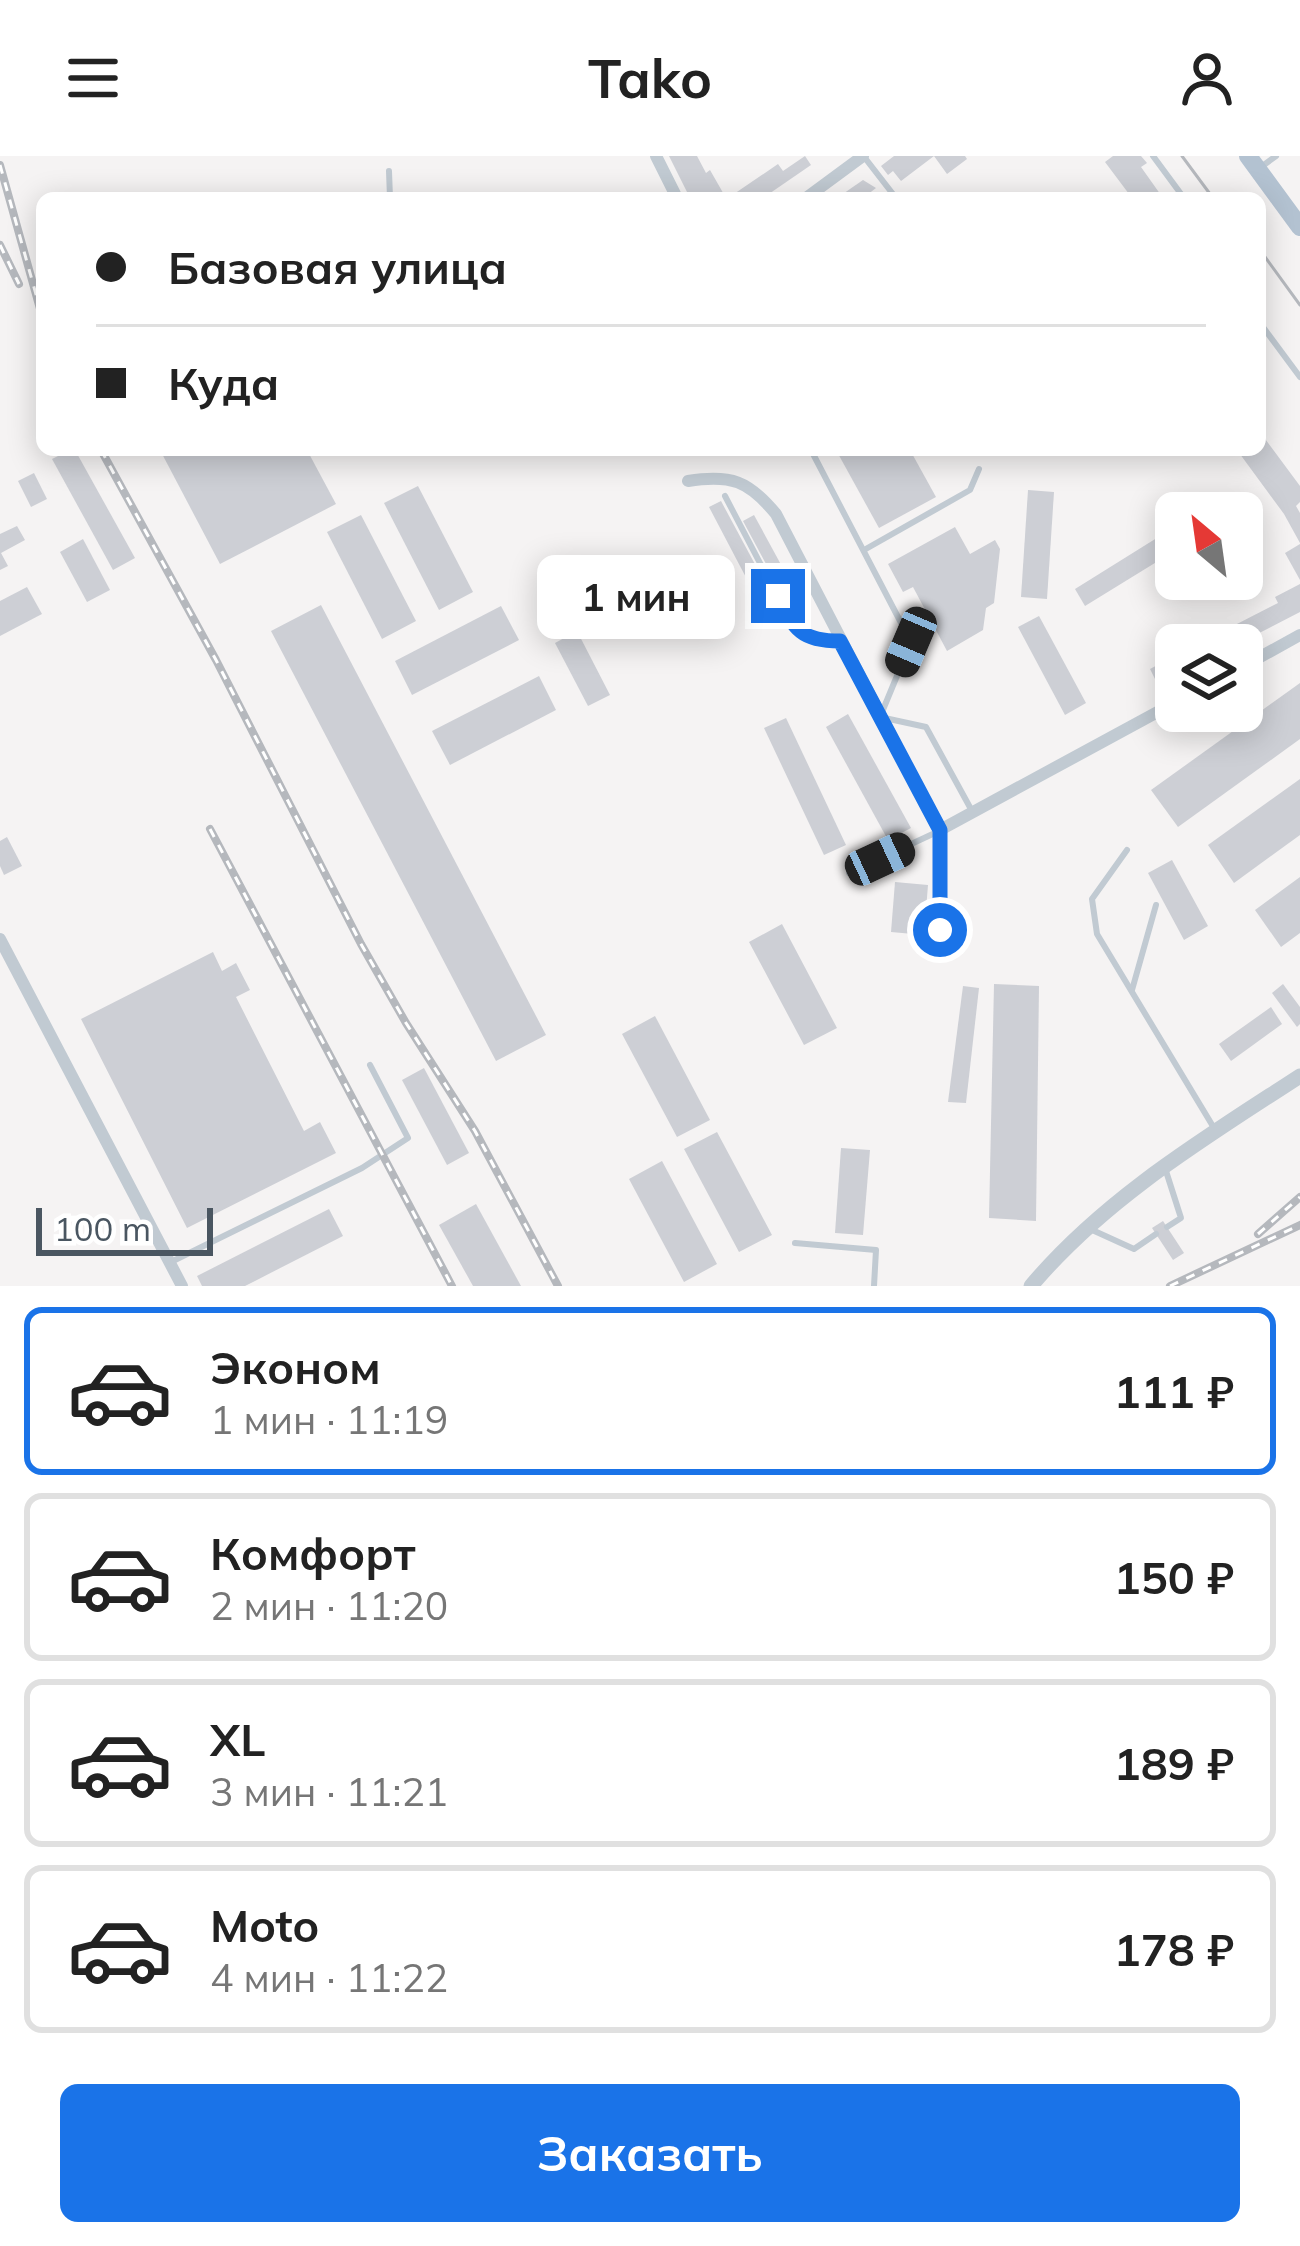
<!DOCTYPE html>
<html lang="ru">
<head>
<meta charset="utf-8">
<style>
	:root { --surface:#fff; --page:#f6f6f6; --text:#222; --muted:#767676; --line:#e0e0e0; --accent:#1a73e8 }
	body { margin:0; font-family:Mulish,sans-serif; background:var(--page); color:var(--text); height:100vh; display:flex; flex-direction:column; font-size:45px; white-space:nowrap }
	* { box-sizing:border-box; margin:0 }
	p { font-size:39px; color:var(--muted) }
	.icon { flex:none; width:66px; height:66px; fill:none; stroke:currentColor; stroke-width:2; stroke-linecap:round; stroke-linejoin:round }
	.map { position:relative; height:1130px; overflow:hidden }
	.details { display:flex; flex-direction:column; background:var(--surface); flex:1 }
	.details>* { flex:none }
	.top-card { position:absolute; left:36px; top:36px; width:1230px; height:264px; border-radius:18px; box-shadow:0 6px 30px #0003; display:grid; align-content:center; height:264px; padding:0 60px; background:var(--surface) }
	.needle { width:78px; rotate:331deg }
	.controls { position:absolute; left:1155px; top:336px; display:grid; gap:24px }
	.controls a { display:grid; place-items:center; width:108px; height:108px; border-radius:18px; background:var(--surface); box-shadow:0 6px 30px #0003; font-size:60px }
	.scale { position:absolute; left:36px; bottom:30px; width:177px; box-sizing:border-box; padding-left:12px; border:6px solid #4a5661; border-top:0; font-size:33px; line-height:42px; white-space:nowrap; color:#4a5661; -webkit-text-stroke:9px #fff; paint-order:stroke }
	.end { position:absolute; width:54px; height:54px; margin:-27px; border:15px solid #1a73e8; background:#fff; box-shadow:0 0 0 6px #fff }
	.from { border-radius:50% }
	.bubble { position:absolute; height:84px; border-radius:18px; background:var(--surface); box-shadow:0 6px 30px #0003; font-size:39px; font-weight:700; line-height:84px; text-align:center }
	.car { position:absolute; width:36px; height:72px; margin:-36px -18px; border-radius:15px; box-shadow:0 0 9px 3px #0007; background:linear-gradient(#222 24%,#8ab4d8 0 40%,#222 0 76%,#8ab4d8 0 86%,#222 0) }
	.top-card b { display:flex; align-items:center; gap:42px; height:114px; font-size:45px }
	.top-card b+b { border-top:3px solid var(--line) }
	.top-card i { width:30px; height:30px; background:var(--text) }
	ul { padding:21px 0 0; list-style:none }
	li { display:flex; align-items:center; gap:36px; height:168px; margin:0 24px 18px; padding:0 36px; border:6px solid var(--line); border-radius:18px }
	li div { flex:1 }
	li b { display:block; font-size:45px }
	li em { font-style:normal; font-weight:700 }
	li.active { border-color:var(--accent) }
	li>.icon { width:108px; height:108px; stroke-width:1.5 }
	.button { display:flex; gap:24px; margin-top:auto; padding:24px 60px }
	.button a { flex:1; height:138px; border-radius:18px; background:var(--accent); color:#fff; font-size:48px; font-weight:700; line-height:138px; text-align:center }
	header { display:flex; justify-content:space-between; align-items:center; height:156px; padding:0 60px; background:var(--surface); font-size:54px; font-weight:700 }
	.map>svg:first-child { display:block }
	.building { fill:#cdcfd5 }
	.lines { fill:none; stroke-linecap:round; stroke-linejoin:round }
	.service { stroke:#c1cad2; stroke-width:6 }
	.minor { stroke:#c1cad2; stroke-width:12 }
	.tertiary { stroke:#c1cad2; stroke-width:15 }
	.primary { stroke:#b3c2d1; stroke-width:18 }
	.tram { stroke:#b5b8bd; stroke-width:3 }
	.rail-casing { stroke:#b5b8bd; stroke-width:8 }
	.rail { stroke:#fff; stroke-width:3; stroke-dasharray:9; stroke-linecap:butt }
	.route { stroke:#1a73e8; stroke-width:15 }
</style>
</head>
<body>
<header><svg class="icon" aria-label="menu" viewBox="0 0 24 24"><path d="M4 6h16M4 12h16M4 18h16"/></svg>Tako<svg class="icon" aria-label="person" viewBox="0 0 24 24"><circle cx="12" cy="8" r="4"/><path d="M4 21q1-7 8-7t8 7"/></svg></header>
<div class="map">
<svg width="1300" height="1130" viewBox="0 0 1300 1130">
	<rect width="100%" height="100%" fill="#f5f3f3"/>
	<g class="building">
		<polygon points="669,0 697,0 706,17 710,14 726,42 690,42"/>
		<polygon points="805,0 811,9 763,42 728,42 778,8 783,15"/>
		<polygon points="894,0 965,0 967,3 947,18 934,0 901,25 893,15 888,19 881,10"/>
		<polygon points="1113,0 1141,0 1147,7 1141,11 1163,42 1132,42 1105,6"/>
		<polygon points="863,24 876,32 863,42 837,42"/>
		<polygon points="1260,276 1300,330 1300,346 1296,350 1300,357 1300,387 1284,358 1237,294 1260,294"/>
		<polygon points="70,294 75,294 135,402 113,414 52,303"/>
		<polygon points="160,294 307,294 336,348 220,408"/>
		<polygon points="836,294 910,294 936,341 879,372"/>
		<polygon points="34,317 47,343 31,351 18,325"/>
		<polygon points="418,330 473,436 439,454 384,347"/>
		<polygon points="1028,334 1054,336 1047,443 1021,441"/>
		<polygon points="721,345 786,466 773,473 709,351"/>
		<polygon points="361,359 416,465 382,483 327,376"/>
		<polygon points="754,359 809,460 797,466 743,365"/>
		<polygon points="17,370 25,384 1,397 8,410 0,414 0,378"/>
		<polygon points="955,371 970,398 995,384 1000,393 994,447 986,452 983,474 947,495 913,431 903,436 888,408"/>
		<polygon points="1168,375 1176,387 1176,394 1085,450 1075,433"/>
		<polygon points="83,383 110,434 87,446 60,396"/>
		<polygon points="1300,388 1300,424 1285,397"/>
		<polygon points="1300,428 1300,456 1236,489 1196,489 1278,447 1275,441"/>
		<polygon points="27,431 42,458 0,480 0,445"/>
		<polygon points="321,449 546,879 496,905 271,475"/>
		<polygon points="501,450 519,484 412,539 395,505"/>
		<polygon points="1039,460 1086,547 1065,559 1018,471"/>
		<polygon points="577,475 610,539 588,550 555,487"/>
		<polygon points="1176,499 1176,520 1158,529 1150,513"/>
		<polygon points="539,520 556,554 450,609 432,575"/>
		<polygon points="1300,527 1300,583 1178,671 1151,634"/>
		<polygon points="848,558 911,672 888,684 826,571"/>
		<polygon points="786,562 846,689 824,699 764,572"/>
		<polygon points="1300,623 1300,679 1234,727 1208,689"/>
		<polygon points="7,681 22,710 4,719 0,710 0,685"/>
		<polygon points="1172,704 1208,770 1184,784 1148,717"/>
		<polygon points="1300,721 1300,777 1281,791 1255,754"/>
		<polygon points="895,726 928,729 924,779 891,776"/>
		<polygon points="782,768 837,872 804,889 749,786"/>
		<polygon points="213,796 222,815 236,807 250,834 236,841 304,975 320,966 336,997 187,1072 81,863"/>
		<polygon points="994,828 1039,830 1036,1065 989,1062"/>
		<polygon points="1283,828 1300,851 1300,868 1297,871 1272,837"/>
		<polygon points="963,830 979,832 966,947 948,946"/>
		<polygon points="1271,851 1282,868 1231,905 1219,888"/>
		<polygon points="655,860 710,964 677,981 622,878"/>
		<polygon points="424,912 469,997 447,1009 402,924"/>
		<polygon points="717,976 772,1079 739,1096 684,993"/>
		<polygon points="841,992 870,994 863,1079 835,1077"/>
		<polygon points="662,1005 717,1108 684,1126 629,1023"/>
		<polygon points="476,1048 521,1130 473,1130 439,1069"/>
		<polygon points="329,1053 343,1080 245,1130 202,1130 197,1120"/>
		<polygon points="1163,1065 1184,1097 1173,1104 1152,1072"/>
	</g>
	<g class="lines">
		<g class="service">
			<polyline points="1153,0 1184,42"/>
			<polyline points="865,2 896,42"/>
			<polyline points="1261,11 1276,0"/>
			<polyline points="389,15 390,42"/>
			<polyline points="1260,167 1300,221"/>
			<polyline points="811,294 911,486 880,561 926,571 972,655"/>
			<polyline points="725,340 795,474 818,485 840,485"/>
			<polyline points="864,394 970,334 979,313"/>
			<polyline points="1127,694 1092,743 1097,778 1214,972"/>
			<polyline points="849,717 937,676"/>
			<polyline points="1132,834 1156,749"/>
			<polyline points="1165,1012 1181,1062 1167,1071"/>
			<polyline points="1090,1073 1134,1093 1156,1078"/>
			<polyline points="795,1087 876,1094 874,1130"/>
			<polyline points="173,1105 362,1012 408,982 370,909"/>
		</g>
		<g class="minor">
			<polyline points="656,0 677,42"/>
			<polyline points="806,42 863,0"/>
			<path d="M688 325C731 318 749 325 776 358L940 674V774"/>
			<polyline points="1242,511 1300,479"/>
			<polyline points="940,674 1176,546"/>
			<polyline points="0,783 182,1130"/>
		</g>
		<path class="tertiary" d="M1031 1130C1105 1042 1205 982 1300 920"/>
		<polyline class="primary" points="1248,0 1300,71"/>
		<g class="tram">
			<polyline points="1182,0 1213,42"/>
			<polyline points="1260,94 1300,149"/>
		</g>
		<g class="rail-casing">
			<g id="rail">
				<polyline points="0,9 42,160"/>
				<polyline points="0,89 19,128"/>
				<polyline points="101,294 216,504 361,788 406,867 475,975 558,1130"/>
				<polyline points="210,673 452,1130"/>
				<polyline points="1258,1078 1300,1041"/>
				<polyline points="1170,1130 1300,1069"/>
			</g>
		</g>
		<use href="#rail" class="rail"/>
	</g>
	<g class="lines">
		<path class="route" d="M778 440C795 473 800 485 840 485L940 674V774"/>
	</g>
</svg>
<div class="controls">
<a><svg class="needle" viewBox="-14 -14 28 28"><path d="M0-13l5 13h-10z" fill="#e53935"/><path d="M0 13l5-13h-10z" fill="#767676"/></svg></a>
<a><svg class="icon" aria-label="layers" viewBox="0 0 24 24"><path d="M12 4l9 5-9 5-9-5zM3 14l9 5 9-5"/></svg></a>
</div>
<div class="scale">100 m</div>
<i class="end from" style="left:940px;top:774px"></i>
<i class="end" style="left:778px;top:440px"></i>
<div class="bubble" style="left:537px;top:399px;width:198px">1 мин</div>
<i class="car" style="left:911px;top:486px;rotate:203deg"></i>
<i class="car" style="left:880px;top:703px;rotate:65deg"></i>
<div class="top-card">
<b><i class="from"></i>Базовая улица</b>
<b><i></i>Куда</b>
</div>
</div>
<section class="details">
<ul>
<li class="active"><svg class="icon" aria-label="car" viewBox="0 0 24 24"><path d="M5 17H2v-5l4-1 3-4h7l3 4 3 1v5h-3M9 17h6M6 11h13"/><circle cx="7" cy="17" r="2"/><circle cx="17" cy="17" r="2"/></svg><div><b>Эконом</b><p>1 мин · 11:19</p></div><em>111 ₽</em></li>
<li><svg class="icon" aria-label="car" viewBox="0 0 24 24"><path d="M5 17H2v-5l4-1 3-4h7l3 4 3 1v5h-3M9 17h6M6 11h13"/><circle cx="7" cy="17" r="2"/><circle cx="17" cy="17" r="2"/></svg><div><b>Комфорт</b><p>2 мин · 11:20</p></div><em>150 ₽</em></li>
<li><svg class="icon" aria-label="car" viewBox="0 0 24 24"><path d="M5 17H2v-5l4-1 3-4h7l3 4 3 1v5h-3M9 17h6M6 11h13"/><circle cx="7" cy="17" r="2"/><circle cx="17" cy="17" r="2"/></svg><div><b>XL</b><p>3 мин · 11:21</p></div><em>189 ₽</em></li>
<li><svg class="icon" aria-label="car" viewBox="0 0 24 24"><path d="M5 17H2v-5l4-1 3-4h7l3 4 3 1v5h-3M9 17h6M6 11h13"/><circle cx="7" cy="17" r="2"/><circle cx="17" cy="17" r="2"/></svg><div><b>Moto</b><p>4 мин · 11:22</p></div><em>178 ₽</em></li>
</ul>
<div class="button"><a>Заказать</a></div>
</section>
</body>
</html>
